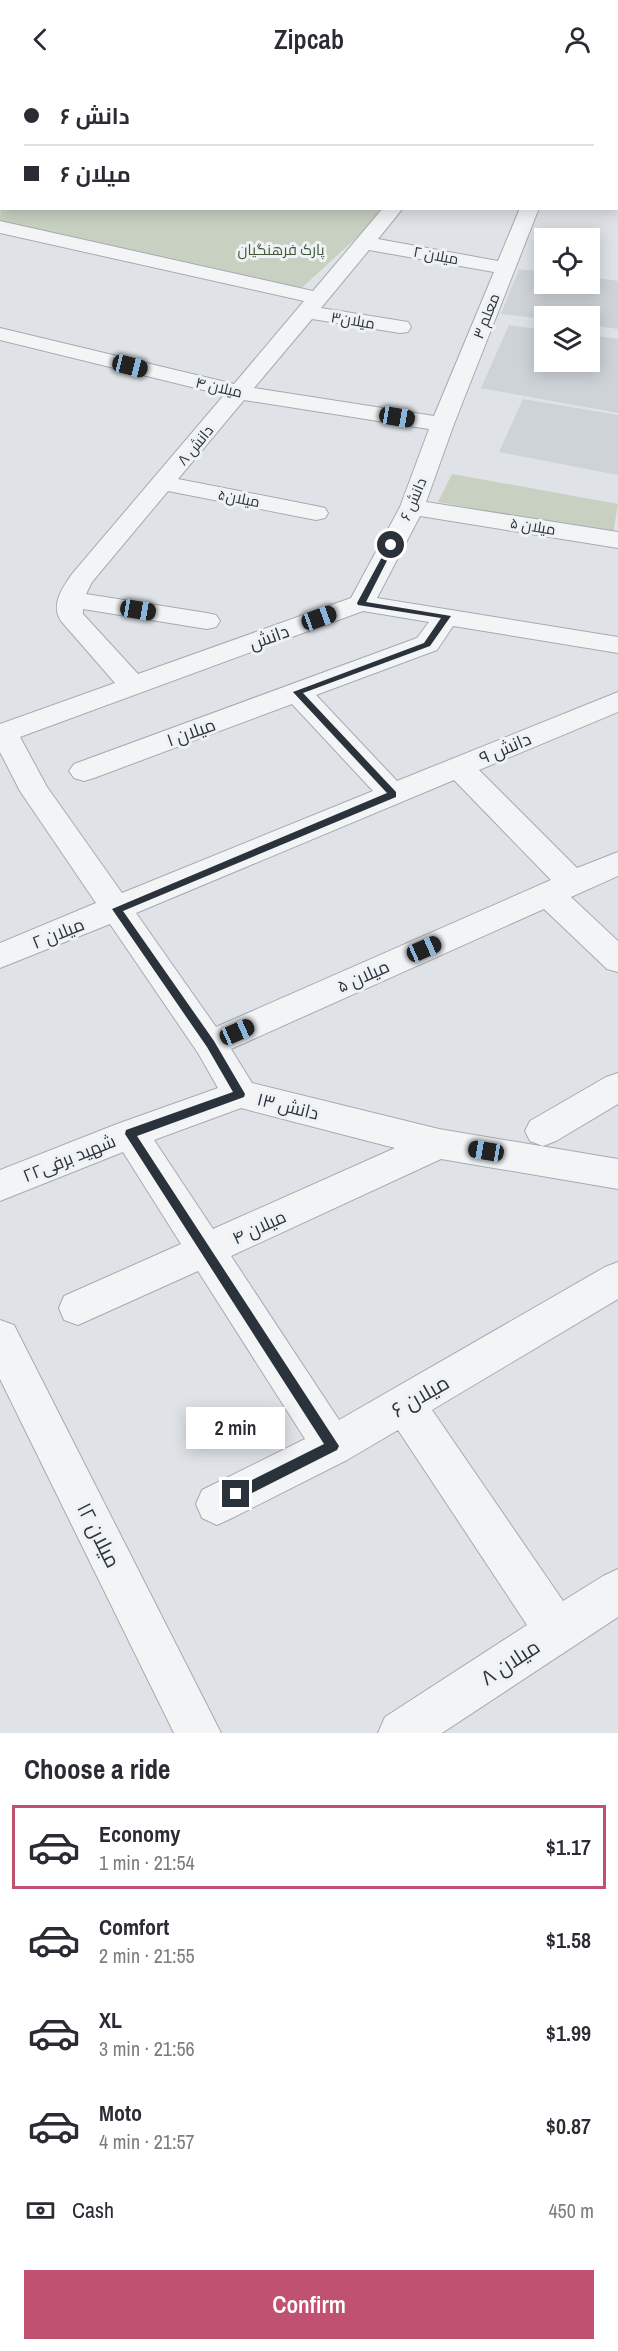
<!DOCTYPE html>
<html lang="en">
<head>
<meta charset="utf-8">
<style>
	:root { --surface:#fff; --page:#f2f2f3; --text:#2b2b33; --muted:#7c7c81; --line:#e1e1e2; --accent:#c05170 }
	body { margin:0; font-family:"Archivo Narrow",Cairo,sans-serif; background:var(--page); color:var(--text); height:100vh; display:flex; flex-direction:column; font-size:22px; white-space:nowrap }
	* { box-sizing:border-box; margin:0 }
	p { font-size:20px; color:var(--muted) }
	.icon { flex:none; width:33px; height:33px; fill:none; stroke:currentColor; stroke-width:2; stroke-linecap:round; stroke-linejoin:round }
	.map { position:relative; height:1655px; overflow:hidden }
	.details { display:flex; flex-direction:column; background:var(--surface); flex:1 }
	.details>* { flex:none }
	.guide { position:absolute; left:0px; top:0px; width:618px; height:132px; box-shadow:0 3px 15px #0003; display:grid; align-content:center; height:132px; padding:0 24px; background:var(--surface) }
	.fabs { position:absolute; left:534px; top:150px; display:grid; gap:12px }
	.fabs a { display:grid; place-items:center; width:66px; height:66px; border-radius:0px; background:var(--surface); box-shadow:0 3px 15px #0003; font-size:30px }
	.end { position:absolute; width:27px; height:27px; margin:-14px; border:8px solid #2a333c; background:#fff; box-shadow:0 0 0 3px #fff }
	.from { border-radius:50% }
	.bubble { position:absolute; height:42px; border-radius:0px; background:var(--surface); box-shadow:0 3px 15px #0003; font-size:20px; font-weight:600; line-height:42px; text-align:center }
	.car { position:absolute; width:18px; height:36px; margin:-18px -9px; border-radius:8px; box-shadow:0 0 4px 2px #0007; background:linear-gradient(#222 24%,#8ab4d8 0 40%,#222 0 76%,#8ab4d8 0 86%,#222 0) }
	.guide b { display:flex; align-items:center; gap:21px; height:57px; font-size:22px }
	.guide b+b { border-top:2px solid var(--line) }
	.guide i { width:15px; height:15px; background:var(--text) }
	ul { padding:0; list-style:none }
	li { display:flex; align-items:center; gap:18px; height:84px; margin:0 12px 9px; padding:0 12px; border:3px solid transparent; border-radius:0px }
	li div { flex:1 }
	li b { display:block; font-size:22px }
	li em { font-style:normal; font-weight:600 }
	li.active { border-color:var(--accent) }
	li>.icon { width:54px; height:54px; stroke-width:1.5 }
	h2 { padding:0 24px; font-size:27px; line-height:72px }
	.pay { display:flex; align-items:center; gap:15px; height:66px; padding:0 24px; font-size:22px }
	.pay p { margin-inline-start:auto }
	.action { display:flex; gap:12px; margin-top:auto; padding:12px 24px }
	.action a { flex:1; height:69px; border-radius:0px; background:var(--accent); color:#fff; font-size:24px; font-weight:600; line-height:69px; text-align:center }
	header { display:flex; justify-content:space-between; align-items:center; height:78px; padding:0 24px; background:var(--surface); font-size:27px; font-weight:600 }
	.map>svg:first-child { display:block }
	.built { fill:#ced3d8 }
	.green { fill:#c7d0c1 }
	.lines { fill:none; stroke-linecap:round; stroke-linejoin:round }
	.minor-casing { stroke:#a5abb0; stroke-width:2 }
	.major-casing { stroke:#a0a9b1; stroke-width:2 }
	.minor { fill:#f2f4f6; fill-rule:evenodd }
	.major { fill:#fff; fill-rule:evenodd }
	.route { fill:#2a333c }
	.labels { text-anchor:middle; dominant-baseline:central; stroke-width:6; stroke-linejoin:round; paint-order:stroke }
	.far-park-label { font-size:15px; fill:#425739; stroke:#eff2f5 }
	.far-street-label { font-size:15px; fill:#2a333c; stroke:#eff2f5 }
	.street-label { font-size:18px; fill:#2a333c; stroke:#eff2f5 }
	.near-street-label { font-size:21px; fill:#2a333c; stroke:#eff2f5 }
</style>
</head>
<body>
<header><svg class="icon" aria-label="back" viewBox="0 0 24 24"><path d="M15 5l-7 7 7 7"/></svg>Zipcab<svg class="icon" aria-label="person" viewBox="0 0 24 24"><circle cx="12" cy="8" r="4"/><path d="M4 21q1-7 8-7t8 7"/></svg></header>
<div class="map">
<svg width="618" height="1655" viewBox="0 0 618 1655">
	<rect width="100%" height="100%" fill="#dfe3e7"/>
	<g class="built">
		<polygon points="519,191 544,194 544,206 590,206 590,199 618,203 618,251 590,247 590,238 544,238 544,241 501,236"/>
		<polygon points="509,247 544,252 544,284 590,284 590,257 618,261 618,335 481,310"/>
		<polygon points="523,321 618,337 618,397 499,374"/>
	</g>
	<g class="green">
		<polygon points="1,109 2,130 388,131 296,215 0,144"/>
		<polygon points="452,396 618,426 613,456 438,424"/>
	</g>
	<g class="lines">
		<g class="minor-casing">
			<g id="minor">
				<polygon points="427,0 443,0 426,2"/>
				<polygon points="565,0 581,0 564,2"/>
				<rect x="0" y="10" width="2" height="11"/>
				<polygon points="0,76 2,76 0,88"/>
				<path d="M383 130H403L378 161 498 183 520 130H539L454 346 426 424 618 454V470L420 438 377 520 618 559V575L453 548 437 572 316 617 397 703 618 614V634L479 692 577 790 618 774V798L571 819 618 863V894L607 891 544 831 231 971 252 1005 439 1051 618 1081V1111L441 1081 231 1178 339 1342 605 1189 618 1184V1221L432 1332 563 1523 603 1498 618 1491V1539L442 1655H378L385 1639 527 1547 398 1352 347 1382 232 1440 217 1447 202 1440 196 1426 202 1412 305 1361 198 1193 78 1247 64 1242 59 1230 64 1218 181 1166 123 1074 0 1123V1092L117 1046 218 1010 198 975 110 846 0 890V865L96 825 20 713 0 674V646L115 605 61 543C50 527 63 509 72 496L224 317 0 262V250L234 306 304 223 0 155V143L313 213ZM369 172 494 194 434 338 254 310 312 241 400 255 408 254 411 249 408 244 321 230ZM244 322 429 351 400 429 351 520 138 596 83 536V531L207 551 216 549 220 543 216 537 207 535 86 516 92 504 168 413 316 442 325 440 328 435 325 430 316 428 178 401ZM363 533 429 544 417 560 74 686 69 693 74 700 84 703 94 700 292 626 373 713 122 815 47 709 20 659ZM454 702 551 802 216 949 136 835ZM241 1030 395 1070 213 1151 154 1062Z"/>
				<polygon points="618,995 618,1026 556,1063 543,1068 530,1063 525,1053 530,1043 606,999"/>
				<polygon points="0,1242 14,1247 221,1655 174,1655 0,1301"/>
			</g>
		</g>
		<g class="major-casing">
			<g id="major">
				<polygon points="0,0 20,0 21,2 2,2 2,6"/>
				<polygon points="90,0 121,0 122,2 91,2"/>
				<polygon points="616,62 618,63 618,75 616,74"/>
			</g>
		</g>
		<use href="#minor" class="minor"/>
		<use href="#major" class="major"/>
	</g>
	<polygon class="route" points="389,466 395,467 366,524 451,538 430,568 303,615 396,714 396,719 123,833 214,963 245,1016 244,1019 137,1058 339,1368 337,1372 236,1423 232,1421 230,1416 232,1412 324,1366 125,1056 126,1052 233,1014 207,969 112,831 387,715 293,614 424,565 441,540 358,527 357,525"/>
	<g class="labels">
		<g class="far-park-label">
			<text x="281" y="171">پارک فرهنگیان</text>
		</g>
		<g class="far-street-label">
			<text transform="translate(436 177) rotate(10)">میلان ۲</text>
			<text transform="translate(486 238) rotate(-68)">معلم ۳</text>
			<text transform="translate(353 242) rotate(9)">میلان۳</text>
			<text transform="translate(219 309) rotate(13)">میلان ۴</text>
			<text transform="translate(195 367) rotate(-50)">دانش ۸</text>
			<text transform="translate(239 420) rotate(11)">میلان۵</text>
			<text transform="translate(413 421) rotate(-67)">دانش ۶</text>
			<text transform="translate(533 448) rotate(9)">میلان ۵</text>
		</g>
		<g class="street-label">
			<text transform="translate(269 559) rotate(-20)">دانش</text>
			<text transform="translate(191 654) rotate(-20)">میلان ۱</text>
			<text transform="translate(505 670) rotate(-23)">دانش ۹</text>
			<text transform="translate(58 855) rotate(-22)">میلان ۲</text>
			<text transform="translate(363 898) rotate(-24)">میلان ۵</text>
			<text transform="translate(288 1028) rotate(14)">دانش ۱۳</text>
			<text transform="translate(69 1080) rotate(-22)">شهید برفی۲۲</text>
			<text transform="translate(259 1149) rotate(-25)">میلان ۴</text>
		</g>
		<g class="near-street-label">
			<text transform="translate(420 1318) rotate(-30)">میلان ۶</text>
			<text transform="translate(99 1457) rotate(63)">میلان ۱۲</text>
			<text transform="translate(510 1584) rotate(-33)">میلان ۸</text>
		</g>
	</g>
</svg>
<div class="fabs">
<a><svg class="icon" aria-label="locate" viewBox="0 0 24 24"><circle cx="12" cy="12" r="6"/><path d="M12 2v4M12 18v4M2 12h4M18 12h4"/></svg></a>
<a><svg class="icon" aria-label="layers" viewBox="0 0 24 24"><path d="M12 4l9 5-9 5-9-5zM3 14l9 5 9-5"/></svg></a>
</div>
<i class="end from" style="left:391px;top:467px"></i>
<i class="end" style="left:236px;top:1416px"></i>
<div class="bubble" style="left:186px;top:1329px;width:99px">2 min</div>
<i class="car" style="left:130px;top:288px;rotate:104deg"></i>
<i class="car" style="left:397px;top:339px;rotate:99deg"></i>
<i class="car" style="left:138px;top:532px;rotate:99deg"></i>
<i class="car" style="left:319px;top:540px;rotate:70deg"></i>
<i class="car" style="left:424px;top:871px;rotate:66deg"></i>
<i class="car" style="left:237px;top:954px;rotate:66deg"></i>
<i class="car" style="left:486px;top:1073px;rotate:279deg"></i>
<div class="guide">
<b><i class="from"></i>دانش ۶</b>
<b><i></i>میلان ۶</b>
</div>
</div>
<section class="details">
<h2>Choose a ride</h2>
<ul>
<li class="active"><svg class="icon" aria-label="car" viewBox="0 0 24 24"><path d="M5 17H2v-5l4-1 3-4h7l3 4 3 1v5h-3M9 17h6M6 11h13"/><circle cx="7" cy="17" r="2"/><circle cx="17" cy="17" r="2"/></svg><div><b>Economy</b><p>1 min · 21:54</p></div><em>$1.17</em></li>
<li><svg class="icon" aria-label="car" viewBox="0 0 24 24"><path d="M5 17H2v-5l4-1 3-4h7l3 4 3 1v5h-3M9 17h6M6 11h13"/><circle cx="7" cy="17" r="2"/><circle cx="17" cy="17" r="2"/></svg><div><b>Comfort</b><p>2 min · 21:55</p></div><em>$1.58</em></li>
<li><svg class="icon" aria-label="car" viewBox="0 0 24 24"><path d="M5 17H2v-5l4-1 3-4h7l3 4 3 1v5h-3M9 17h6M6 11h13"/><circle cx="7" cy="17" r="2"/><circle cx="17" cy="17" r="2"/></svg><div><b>XL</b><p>3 min · 21:56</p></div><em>$1.99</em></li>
<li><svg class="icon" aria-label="car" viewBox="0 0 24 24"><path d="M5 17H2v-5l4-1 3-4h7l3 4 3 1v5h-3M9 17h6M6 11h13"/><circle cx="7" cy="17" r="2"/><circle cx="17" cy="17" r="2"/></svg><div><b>Moto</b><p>4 min · 21:57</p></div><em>$0.87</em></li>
</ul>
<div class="pay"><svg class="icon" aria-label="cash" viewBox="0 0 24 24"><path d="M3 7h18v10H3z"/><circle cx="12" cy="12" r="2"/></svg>Cash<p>450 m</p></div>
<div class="action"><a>Confirm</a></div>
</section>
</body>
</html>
